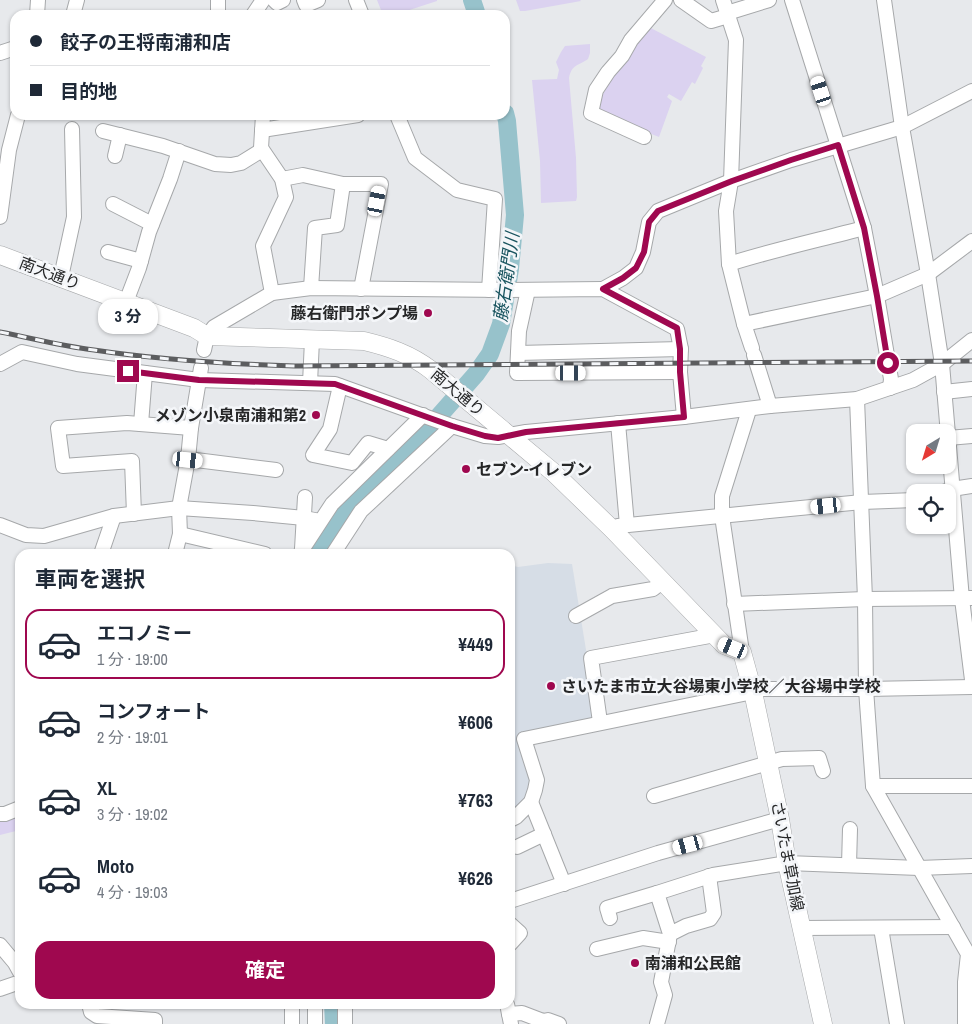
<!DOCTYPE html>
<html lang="ja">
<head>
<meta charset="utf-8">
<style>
	:root { --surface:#fff; --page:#f6f6f7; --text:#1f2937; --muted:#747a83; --line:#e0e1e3; --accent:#9f084f }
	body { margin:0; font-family:"Archivo Narrow","Noto Sans JP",sans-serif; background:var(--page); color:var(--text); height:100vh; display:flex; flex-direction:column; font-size:19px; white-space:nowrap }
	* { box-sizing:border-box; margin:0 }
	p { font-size:16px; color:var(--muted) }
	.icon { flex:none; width:28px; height:28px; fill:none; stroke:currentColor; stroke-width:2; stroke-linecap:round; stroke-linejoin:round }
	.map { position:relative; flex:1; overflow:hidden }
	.side { position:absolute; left:15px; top:549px; width:500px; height:460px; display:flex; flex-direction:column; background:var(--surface); border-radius:15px; box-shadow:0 1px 4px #0004 }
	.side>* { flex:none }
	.hud { position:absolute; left:10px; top:10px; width:500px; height:110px; border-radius:15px; box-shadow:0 1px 4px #0004; display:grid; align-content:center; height:110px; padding:0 20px; background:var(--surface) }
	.needle { width:32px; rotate:218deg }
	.fabs { position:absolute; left:906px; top:424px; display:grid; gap:10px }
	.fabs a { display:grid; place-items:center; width:50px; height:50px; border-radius:10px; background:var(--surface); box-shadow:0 1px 4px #0004; font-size:25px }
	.end { position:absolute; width:22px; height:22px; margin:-11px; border:6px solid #9f084f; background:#fff; box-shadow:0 0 0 2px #fff }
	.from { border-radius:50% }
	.bubble { position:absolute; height:35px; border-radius:15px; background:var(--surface); box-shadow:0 1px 4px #0004; font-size:16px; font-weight:700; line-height:35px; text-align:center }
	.car { position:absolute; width:15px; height:30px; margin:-15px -8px; border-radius:6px; box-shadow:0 0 4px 1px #0007; background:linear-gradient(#fff 24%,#345 0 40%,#fff 0 76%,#345 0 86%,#fff 0) }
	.hud b { display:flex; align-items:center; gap:18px; height:48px; font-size:19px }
	.hud b+b { border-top:1px solid var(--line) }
	.hud i { width:12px; height:12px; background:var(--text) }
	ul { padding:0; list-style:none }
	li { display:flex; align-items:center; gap:15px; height:70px; margin:0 10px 8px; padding:0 10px; border:2px solid transparent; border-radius:15px }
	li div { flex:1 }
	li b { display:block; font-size:19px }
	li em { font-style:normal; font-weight:700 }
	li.active { border-color:var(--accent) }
	li>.icon { width:45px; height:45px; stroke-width:1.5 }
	h2 { padding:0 20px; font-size:22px; line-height:60px }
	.cta { display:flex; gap:10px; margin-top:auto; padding:10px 20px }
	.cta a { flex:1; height:58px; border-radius:15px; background:var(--accent); color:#fff; font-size:20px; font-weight:700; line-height:58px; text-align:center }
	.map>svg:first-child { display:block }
	.built { fill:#d6dde6 }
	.green { fill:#dbd2f0 }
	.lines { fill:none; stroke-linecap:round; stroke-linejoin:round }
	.river { stroke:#97c2cb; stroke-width:18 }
	.minor-casing { stroke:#a6a8aa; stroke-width:16 }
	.major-casing { stroke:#a6a8aa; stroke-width:19 }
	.minor { stroke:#fff; stroke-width:14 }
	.major { stroke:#fff; stroke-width:18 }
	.rail-casing { stroke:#5c5d5f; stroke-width:5 }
	.rail { stroke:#f4f6f9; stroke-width:3; stroke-dasharray:9; stroke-linecap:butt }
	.route { stroke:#9f084f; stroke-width:6 }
	.poi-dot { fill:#9f084f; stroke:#f4f6f9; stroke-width:2 }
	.labels { text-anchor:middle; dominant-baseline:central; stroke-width:5; stroke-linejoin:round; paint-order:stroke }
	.street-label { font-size:16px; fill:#262728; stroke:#f4f6f9 }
	.poi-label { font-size:16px; font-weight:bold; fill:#262728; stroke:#f4f6f9; text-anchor:start }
	.water-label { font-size:18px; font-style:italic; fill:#19545f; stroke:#f4f6f9 }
</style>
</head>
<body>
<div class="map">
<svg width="972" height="1024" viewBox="0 0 972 1024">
	<rect width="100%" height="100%" fill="#e7e9ec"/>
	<polygon class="built" points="548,563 572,564 587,656 594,721 521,736 532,780 528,797 510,816 510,565 518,567"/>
	<g class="green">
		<polygon points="377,0 437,0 437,1 394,15 383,15"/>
		<polygon points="516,0 580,0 581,1 525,11 520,11"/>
		<polygon points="647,26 706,57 701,66 703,68 695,84 692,82 681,101 669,94 667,97 672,101 659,137 593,111 617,70"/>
		<path d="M590 44V53L588 59C578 66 572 64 569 78L576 158 577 197 576 201 541 203 540 161 532 80 557 79 559 70 556 62 561 52 565 46Z"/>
		<polygon points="20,812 20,830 0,835 0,817"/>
	</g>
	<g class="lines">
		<g class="river">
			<polyline points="472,0 477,15"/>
			<polyline points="314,554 344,511 424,433 476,374 490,354 501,324 510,269 515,215 507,121 505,113"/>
			<polyline points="333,1004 334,1024"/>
		</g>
		<g class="minor-casing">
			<g id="minor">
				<polyline points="274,0 277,3 283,0"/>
				<polyline points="304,0 306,5 318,0"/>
				<polyline points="356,0 362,15"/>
				<polyline points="681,0 711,21 728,16"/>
				<polyline points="723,0 736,40 731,181 726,211 729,264 744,324 752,348"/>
				<polyline points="792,0 864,228 877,296 891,379 890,388"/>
				<polyline points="884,0 902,127 928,274 942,364 962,599 972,680"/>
				<polyline points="727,13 769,0"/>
				<polyline points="37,15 38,0"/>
				<polyline points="73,15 77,0"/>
				<polyline points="218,15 218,0"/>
				<polyline points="253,15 263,0"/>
				<polyline points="0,53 15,48"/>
				<polyline points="263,115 261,148 282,179 286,197 263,246 272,293"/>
				<polyline points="397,115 415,158 457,190 495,199 489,290"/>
				<polyline points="262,130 358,115"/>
				<polyline points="103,131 163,146 215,164 231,165 241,163 262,150"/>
				<polyline points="644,137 591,113 596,90 608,72 622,56 631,40 665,0"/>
				<polyline points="115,156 120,135"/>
				<polyline points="282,179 303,175 343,184 381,184 361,289"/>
				<polyline points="113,204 152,224"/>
				<polyline points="0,217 9,150 18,115"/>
				<polyline points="108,252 141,261"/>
				<path d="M729 264C773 250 819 240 864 228"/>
				<polyline points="61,277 74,217 72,129"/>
				<polyline points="311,288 315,228 337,225 343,184"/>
				<polyline points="603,289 623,278 636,268 643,252 649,222 658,211 731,181 791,160 902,127 972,91"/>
				<polyline points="528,290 519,331 517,373 680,372"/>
				<polyline points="126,302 139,268 149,232 170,179 179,151"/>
				<polyline points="744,324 877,296 928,274 972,241"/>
				<polyline points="204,350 207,336 214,327 272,293 311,288 504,290 603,289 677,329 681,349 680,372 684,417"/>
				<polyline points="518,353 681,349"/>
				<polyline points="754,355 770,406"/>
				<polyline points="0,364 22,352 77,364 199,380 335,384 452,426 485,436 498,437 526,432 684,417 770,406 857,399 913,380 942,364 972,340"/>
				<polyline points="310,383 312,340"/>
				<polyline points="340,386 330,429 313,455 352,463 368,443 388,449"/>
				<polyline points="944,392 972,389"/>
				<polyline points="857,399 865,599 866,689 873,786 968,954 965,982 965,1024"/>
				<polyline points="618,423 627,525"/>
				<polyline points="141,424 145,373"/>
				<polyline points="948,438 972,436"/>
				<polyline points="188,459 276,470"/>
				<polyline points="943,492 952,489 972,486"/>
				<polyline points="134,514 132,461 63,466 58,428 127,423 191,428"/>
				<polyline points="0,525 26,535 44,536 114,516 179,508 253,513 304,518 320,521"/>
				<polyline points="612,529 618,526 862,502 915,500"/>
				<polyline points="180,534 265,554"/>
				<polyline points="302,549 305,497"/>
				<polyline points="101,554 114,516"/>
				<polyline points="175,554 180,534 179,508 188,459 191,428 201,368"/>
				<polyline points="300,554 302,550 332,504 423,415"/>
				<polyline points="333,554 361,511 452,426"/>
				<polyline points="734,604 865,599 972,598"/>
				<polyline points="576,616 612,596 653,589 662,582"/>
				<polyline points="742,652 722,516 722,496 749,410"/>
				<polyline points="752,689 866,689 972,687"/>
				<polyline points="600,722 591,658 715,635"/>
				<polyline points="873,786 972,786"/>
				<polyline points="654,796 782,759 819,758 823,771"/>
				<polyline points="531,802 564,884"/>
				<polyline points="0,814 5,814 20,808"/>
				<polyline points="510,820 516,817 531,802 535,790 537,780 524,739 753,692"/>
				<polyline points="517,847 544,834"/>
				<polyline points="849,865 850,829"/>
				<polyline points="510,901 658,853 780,819"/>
				<polyline points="610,918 607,908 657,893"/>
				<polyline points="510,924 520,933 510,944"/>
				<polyline points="802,928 953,927"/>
				<polyline points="881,928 897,1024"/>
				<polyline points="670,934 686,926 710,919 714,913 709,876"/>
				<polyline points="0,945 15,963 20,972"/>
				<polyline points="597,949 643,938 669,942"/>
				<polyline points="0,989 20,982"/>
				<polyline points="89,1004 91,1012 97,1016 155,1020 155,1024"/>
				<polyline points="315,1004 315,1024"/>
				<polyline points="345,1004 345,1024"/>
				<polyline points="507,1004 511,1024"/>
				<polyline points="509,1014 522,1013 543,1021 548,1020 559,1024"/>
				<polyline points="292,1024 292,1004"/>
				<polyline points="657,1024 665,995 661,982 670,934 657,893 713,875 787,863 919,868 972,866"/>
			</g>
		</g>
		<g class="major-casing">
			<path id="major" d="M0 255 194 328 207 336 364 341C389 347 410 354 431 370L553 472 612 529 724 645 742 652 753 692 780 819 787 863 823 1024"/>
		</g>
		<use href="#minor" class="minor"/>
		<use href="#major" class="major"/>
		<g class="rail-casing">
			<path id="rail" d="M0 332C31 338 62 346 94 350 160 360 228 364 295 366L972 361"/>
		</g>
		<use href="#rail" class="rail"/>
	</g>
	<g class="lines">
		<polyline class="route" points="128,371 199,380 335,384 452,426 485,436 498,438 526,432 684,417 680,372 680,349 677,328 603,289 623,278 636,268 644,252 649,222 658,211 732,181 791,160 838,145 864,228 877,296 888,363"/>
	</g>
	<g class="poi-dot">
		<circle cx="428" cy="313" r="5"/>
		<circle cx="316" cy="415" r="5"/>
		<circle cx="466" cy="469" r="5"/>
		<circle cx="551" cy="686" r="5"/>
		<circle cx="635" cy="963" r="5"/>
	</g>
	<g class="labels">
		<g class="street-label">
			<text transform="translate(50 273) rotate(21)">南大通り</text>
			<text transform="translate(458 392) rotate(40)">南大通り</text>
			<text transform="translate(788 856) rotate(79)">さいたま草加線</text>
		</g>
		<g class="poi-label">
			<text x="418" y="313" text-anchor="end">藤右衛門ポンプ場</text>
			<text x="306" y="415" text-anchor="end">メゾン小泉南浦和第2</text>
			<text x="476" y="469">セブン-イレブン</text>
			<text x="561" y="686">さいたま市立大谷場東小学校／大谷場中学校</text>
			<text x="645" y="963">南浦和公民館</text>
		</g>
		<g class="water-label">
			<text transform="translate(506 277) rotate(-82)">藤右衛門川</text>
		</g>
	</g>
</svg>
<div class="fabs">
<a><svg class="needle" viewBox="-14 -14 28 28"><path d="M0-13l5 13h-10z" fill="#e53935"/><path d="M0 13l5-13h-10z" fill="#747a83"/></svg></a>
<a><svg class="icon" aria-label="locate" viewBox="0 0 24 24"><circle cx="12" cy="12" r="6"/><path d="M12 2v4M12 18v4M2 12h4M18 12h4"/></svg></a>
</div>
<i class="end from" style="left:888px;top:363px"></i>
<i class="end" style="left:128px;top:371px"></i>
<div class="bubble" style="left:98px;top:299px;width:60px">3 分</div>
<i class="car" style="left:821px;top:91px;rotate:342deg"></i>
<i class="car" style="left:377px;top:201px;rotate:11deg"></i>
<i class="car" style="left:571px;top:373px;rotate:90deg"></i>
<i class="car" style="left:188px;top:460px;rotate:96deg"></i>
<i class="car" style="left:826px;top:506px;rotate:264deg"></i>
<i class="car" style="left:733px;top:648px;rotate:292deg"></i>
<i class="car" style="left:688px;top:845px;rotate:255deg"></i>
<div class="hud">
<b><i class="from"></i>餃子の王将南浦和店</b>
<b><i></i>目的地</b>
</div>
<section class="side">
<h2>車両を選択</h2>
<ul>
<li class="active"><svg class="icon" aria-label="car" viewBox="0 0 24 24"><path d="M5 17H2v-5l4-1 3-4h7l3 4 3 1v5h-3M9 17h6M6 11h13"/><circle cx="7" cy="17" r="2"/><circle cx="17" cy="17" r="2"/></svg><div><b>エコノミー</b><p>1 分 · 19:00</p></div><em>¥449</em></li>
<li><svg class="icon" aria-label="car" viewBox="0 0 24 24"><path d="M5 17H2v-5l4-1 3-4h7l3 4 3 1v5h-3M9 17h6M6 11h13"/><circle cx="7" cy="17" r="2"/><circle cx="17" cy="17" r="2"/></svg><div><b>コンフォート</b><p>2 分 · 19:01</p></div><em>¥606</em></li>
<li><svg class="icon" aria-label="car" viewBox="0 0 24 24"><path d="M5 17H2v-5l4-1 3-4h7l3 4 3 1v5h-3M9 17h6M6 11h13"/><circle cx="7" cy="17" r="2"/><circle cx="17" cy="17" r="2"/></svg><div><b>XL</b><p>3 分 · 19:02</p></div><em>¥763</em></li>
<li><svg class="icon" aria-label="car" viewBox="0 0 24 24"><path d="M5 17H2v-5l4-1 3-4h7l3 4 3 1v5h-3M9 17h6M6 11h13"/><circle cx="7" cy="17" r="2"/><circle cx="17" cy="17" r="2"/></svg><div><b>Moto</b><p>4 分 · 19:03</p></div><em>¥626</em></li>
</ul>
<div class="cta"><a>確定</a></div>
</section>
</div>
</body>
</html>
